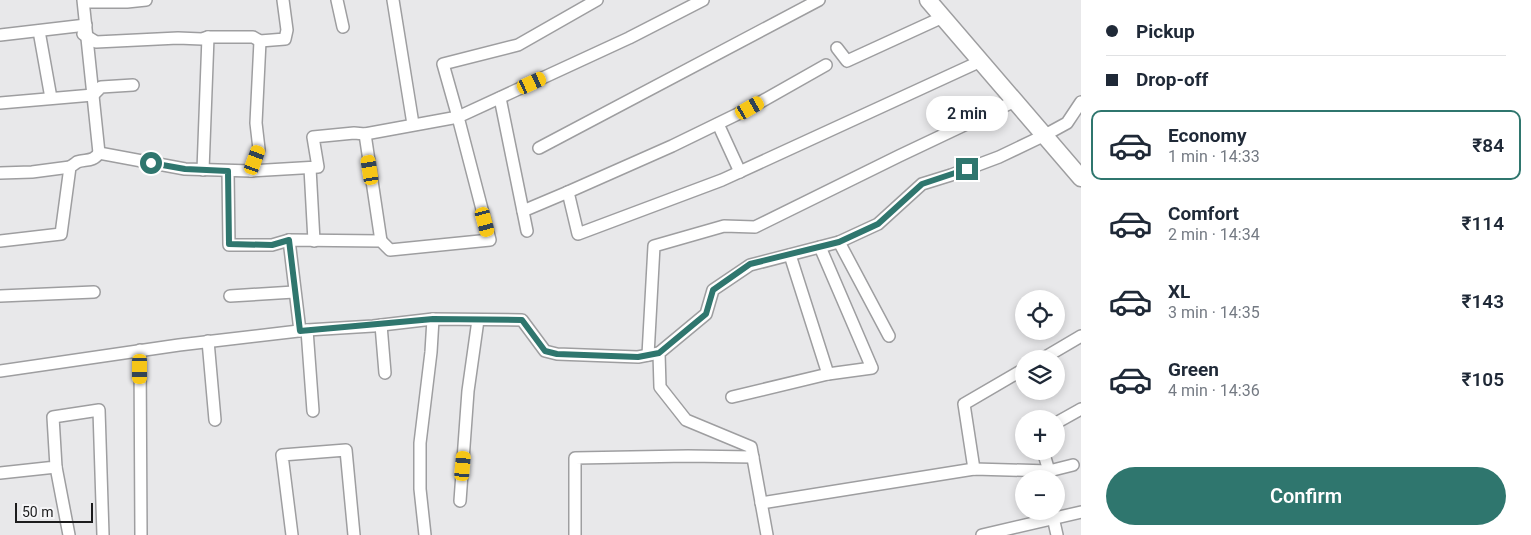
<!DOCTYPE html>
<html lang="en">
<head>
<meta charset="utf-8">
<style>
	:root { --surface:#fff; --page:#f6f6f7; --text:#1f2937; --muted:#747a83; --line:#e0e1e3; --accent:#2f766e }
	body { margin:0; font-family:Roboto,sans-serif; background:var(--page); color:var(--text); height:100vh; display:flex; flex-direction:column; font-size:19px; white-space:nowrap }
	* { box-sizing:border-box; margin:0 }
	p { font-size:16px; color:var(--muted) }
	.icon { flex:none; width:28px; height:28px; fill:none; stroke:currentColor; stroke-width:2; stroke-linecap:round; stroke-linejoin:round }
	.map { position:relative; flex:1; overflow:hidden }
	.sheet { display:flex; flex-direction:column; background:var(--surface); width:450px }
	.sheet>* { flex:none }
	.hud { display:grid; align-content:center; height:110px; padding:0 25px; background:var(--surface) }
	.buttons { position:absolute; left:1015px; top:290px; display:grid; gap:10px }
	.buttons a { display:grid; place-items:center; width:50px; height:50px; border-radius:50%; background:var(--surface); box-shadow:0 2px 8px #0003; font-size:25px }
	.scale { position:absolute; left:15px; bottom:12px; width:78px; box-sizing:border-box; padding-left:5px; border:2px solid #1c1c1d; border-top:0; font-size:14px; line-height:18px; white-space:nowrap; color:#1c1c1d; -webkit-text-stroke:4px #f5f5f7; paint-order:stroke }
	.end { position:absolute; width:22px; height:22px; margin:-11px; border:6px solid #2f766e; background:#fff; box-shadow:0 0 0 2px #fff }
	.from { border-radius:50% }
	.bubble { position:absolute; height:35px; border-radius:18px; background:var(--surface); box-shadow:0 2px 8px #0003; font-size:16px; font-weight:600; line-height:35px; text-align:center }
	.car { position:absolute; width:15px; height:30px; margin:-15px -8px; border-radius:6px; box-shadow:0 0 4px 1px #0007; background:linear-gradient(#f5c518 24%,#345 0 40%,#f5c518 0 76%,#345 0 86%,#f5c518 0) }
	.hud b { display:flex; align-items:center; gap:18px; height:48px; font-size:19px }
	.hud b+b { border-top:1px solid var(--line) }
	.hud i { width:12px; height:12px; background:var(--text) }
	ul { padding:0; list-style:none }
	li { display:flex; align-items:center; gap:15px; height:70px; margin:0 10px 8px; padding:0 15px; border:2px solid transparent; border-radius:10px }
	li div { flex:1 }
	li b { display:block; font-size:19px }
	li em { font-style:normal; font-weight:600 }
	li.selected { border-color:var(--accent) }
	li>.icon { width:45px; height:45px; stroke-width:1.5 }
	.primary-button { display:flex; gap:10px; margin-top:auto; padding:10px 25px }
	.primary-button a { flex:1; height:58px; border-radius:30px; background:var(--accent); color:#fff; font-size:20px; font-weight:600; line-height:58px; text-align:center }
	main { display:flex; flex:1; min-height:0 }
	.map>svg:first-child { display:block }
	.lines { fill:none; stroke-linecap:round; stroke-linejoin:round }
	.street-casing { stroke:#9e9ea0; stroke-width:14 }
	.secondary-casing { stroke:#9e9ea0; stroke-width:19 }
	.street { stroke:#fff; stroke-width:11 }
	.secondary { stroke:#fff; stroke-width:16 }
	.route { stroke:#2f766e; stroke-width:6 }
</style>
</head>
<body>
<main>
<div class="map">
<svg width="1081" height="535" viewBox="0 0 1081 535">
	<rect width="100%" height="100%" fill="#e8e8ea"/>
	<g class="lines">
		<g class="street-casing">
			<g id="street">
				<polyline points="83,0 99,153 185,169 251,171 318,167 313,137 354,133 365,134 458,117 443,64 518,45 597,0"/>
				<polyline points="337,0 343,27"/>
				<polyline points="393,0 413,124"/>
				<polyline points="84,2 127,2 146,0"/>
				<polyline points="39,31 51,98"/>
				<polyline points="83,34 96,42 178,38 202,39 208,37 253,37 260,41 285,39 287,30 283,0"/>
				<polyline points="0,35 86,25"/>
				<polyline points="837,48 847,61 943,17"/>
				<polyline points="826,65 750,108 672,146 568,192 578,234 722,180 981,61"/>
				<polyline points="500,98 527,231"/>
				<polyline points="0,103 93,95 101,87 133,85"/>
				<polyline points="718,124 740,172"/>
				<polyline points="365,134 381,241"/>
				<polyline points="539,148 819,0"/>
				<polyline points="310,168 314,241"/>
				<polyline points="203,170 208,37"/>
				<polyline points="228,171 229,245 272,245 289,240 381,241 390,250 490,240 458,117 629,38 703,0"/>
				<polyline points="251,171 259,149 256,123 260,41"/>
				<polyline points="0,173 32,172 70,167"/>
				<polyline points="523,211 568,192"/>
				<polyline points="289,240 300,331"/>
				<path d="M0 241 61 234 70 167C70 167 76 163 77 162 86 159 93 162 99 153"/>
				<polyline points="839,242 889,336"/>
				<polyline points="820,247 872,368 828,374"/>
				<polyline points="0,296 94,292"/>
				<polyline points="230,296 294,292"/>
				<polyline points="381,325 385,373"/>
				<polyline points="307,330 313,411"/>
				<polyline points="208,341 215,420"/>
				<polyline points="140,350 141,535"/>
				<polyline points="648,355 654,246 724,226 755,227 899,156 1015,101"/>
				<polyline points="1042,359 1081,336"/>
				<polyline points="0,371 179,345 307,330 373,326 433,319 522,320 545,351 557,354 638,357 659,353"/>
				<polyline points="732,397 828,374 790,255"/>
				<polyline points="1056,423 1081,409"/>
				<polyline points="1043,451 1049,471"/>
				<polyline points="56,467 69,535"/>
				<polyline points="974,469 964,404 1024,369"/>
				<polyline points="0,473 56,467 53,417 99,410 103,535"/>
				<polyline points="460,501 468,391 478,320"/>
				<polyline points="761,503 974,469 1049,471 1073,465"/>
				<polyline points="1052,513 1057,535"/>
				<polyline points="292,535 282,455 346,450 354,535"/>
				<polyline points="425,535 420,489 420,443 431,352 433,319"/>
				<polyline points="575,535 575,458 688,456 753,457"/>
				<polyline points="767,535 751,447 686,420 660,387 659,353 706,314 713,290 750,265 839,242 878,224 922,184 951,175 999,157 1045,135 1067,123 1081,102"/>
				<polyline points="982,535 1081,512"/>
			</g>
		</g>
		<g class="secondary-casing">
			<polyline id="secondary" points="928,0 1081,178"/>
		</g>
		<use href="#street" class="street"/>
		<use href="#secondary" class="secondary"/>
	</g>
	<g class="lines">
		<polyline class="route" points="151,163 185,169 228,171 229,244 272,245 289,240 300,331 433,319 522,320 545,351 557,354 638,357 659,353 706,314 713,290 750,264 839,242 878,224 922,184 967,169"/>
	</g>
</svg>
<div class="buttons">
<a><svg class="icon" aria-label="locate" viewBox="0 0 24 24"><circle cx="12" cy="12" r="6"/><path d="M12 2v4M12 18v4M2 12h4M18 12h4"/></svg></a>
<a><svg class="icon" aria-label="layers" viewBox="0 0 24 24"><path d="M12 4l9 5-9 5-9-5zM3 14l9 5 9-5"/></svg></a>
<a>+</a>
<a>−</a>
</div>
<div class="scale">50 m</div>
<i class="end from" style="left:151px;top:163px"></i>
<i class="end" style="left:967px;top:169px"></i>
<div class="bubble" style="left:926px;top:96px;width:82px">2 min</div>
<i class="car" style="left:532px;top:83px;rotate:65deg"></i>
<i class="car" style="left:750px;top:108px;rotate:60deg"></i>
<i class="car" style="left:255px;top:160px;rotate:20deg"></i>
<i class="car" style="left:370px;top:170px;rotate:351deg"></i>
<i class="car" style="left:485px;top:222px;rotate:165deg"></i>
<i class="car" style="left:140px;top:369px;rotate:180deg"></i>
<i class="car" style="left:463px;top:466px;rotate:5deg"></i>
</div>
<section class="sheet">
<div class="hud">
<b><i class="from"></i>Pickup</b>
<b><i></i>Drop-off</b>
</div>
<ul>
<li class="selected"><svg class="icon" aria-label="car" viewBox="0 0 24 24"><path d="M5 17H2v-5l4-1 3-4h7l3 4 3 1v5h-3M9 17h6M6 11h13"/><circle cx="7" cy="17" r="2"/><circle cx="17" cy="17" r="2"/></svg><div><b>Economy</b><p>1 min · 14:33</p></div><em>₹84</em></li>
<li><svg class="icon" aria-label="car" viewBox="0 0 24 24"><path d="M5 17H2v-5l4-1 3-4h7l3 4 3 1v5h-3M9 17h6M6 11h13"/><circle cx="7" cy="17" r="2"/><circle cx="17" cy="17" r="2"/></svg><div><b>Comfort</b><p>2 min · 14:34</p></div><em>₹114</em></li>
<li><svg class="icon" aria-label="car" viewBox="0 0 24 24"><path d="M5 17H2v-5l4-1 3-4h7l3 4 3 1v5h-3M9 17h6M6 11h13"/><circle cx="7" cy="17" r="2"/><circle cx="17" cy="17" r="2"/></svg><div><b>XL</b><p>3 min · 14:35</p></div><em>₹143</em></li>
<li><svg class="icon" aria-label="car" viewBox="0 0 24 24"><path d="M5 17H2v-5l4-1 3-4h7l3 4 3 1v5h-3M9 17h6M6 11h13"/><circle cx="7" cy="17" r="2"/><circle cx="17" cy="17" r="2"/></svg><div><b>Green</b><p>4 min · 14:36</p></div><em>₹105</em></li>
</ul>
<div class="primary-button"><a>Confirm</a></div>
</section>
</main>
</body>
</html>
